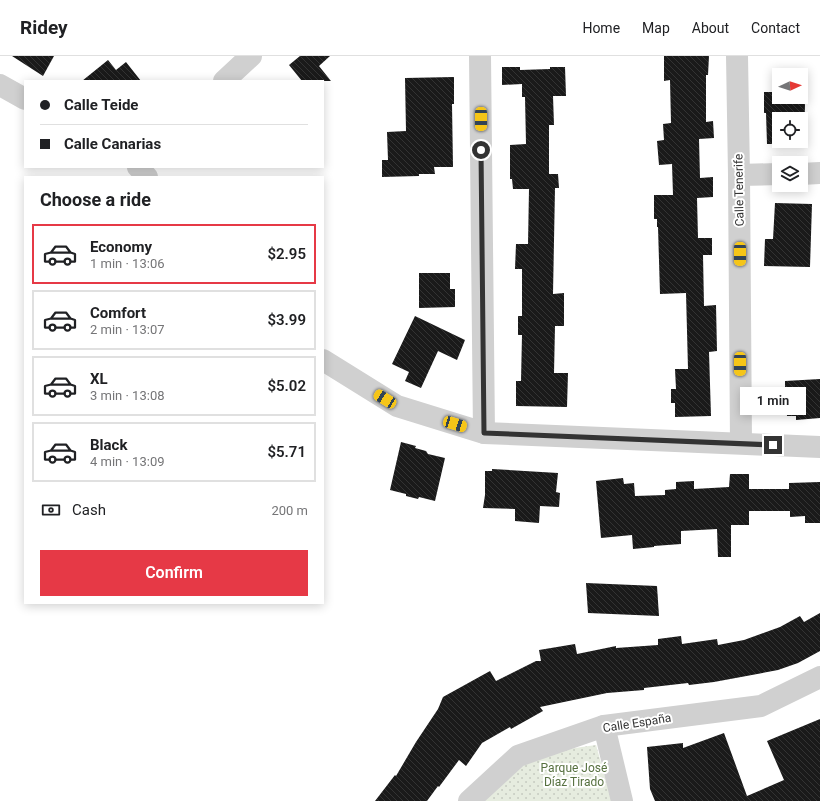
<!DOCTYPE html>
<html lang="en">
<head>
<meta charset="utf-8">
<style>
	:root { --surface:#fff; --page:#f2f2f2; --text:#202124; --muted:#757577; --line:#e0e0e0; --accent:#e63946 }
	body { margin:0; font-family:Roboto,sans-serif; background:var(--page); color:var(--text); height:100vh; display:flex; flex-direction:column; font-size:15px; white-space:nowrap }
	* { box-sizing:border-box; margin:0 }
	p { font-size:13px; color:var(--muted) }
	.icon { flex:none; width:22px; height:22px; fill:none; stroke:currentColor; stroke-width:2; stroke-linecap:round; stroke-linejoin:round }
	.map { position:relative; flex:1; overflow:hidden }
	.details { position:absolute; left:24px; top:120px; width:300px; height:428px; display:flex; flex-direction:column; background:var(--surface); border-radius:0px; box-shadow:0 2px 10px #0003 }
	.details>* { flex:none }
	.banner { position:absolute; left:24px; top:24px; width:300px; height:88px; border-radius:0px; box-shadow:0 2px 10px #0003; display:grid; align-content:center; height:88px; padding:0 16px; background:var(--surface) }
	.needle { width:26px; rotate:87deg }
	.controls { position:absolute; left:772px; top:12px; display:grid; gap:8px }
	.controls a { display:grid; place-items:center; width:36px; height:36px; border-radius:0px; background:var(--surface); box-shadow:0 2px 10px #0003; font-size:20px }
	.end { position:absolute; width:18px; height:18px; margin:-9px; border:5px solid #333; background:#fff; box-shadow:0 0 0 2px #fff }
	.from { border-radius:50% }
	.bubble { position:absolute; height:28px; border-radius:0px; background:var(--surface); box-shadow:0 2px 10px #0003; font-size:13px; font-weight:600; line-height:28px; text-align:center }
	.car { position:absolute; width:12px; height:24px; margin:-12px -6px; border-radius:5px; box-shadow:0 0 3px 1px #0007; background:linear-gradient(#f5c518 24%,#345 0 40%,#f5c518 0 76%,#345 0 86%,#f5c518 0) }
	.banner b { display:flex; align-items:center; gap:14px; height:38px; font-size:15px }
	.banner b+b { border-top:1px solid var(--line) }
	.banner i { width:10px; height:10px; background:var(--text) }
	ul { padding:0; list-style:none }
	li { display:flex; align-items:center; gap:12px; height:60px; margin:0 8px 6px; padding:0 8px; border:2px solid var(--line); border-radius:0px }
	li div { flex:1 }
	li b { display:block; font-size:15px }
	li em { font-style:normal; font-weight:600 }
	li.selected { border-color:var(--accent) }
	li>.icon { width:36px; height:36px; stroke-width:1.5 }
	h2 { padding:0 16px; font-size:18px; line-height:48px }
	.pay { display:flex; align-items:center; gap:10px; height:44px; padding:0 16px; font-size:15px }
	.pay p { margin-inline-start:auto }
	.cta { display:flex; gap:8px; margin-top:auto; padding:8px 16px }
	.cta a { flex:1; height:46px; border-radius:0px; background:var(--accent); color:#fff; font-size:16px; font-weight:600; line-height:46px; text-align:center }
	header { display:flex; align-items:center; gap:24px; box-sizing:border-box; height:56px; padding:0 20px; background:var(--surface); border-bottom:1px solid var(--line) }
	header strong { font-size:19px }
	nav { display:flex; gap:22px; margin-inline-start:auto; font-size:14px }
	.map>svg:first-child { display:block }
	.grass { fill:url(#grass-dots) }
	.building { fill:url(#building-back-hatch); fill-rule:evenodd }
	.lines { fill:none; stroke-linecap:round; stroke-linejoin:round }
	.street { stroke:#d0d0d0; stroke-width:22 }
	.route { stroke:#333; stroke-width:5 }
	.labels { text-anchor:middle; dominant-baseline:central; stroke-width:4; stroke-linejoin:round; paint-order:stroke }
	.street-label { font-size:12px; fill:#333; stroke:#fff }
	.park-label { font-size:12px; fill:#56703f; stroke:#fff }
</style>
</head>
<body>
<header>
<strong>Ridey</strong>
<nav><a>Home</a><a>Map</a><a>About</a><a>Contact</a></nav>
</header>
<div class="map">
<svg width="820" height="745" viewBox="0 0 820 745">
	<defs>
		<pattern id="grass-dots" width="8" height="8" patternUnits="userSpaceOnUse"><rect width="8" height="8" fill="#e6ecdf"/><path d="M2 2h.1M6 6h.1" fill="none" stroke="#c6cbc0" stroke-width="1.8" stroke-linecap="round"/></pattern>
		<pattern id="building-back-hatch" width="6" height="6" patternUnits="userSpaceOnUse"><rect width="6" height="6" fill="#1a1a1a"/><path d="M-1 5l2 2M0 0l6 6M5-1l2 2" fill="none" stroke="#333"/></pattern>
	</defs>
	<rect width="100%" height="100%" fill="#fff"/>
	<polygon class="grass" points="596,689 612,745 469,745 518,700"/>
	<g class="building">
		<polygon points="12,0 54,0 43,20"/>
		<polygon points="300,0 330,0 319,10 331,25 302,25 289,9"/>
		<polygon points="664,0 709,0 708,19 706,19 706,66 713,65 714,82 699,83 700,122 713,121 713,141 697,142 698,182 712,182 712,199 703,199 704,250 716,249 717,295 709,296 711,360 675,361 675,347 671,347 671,333 676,333 675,313 688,313 686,237 660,238 658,171 657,171 657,163 654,163 654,139 673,139 672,108 659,109 657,85 664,84 663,68 671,67 670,24 664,25"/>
		<polygon points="108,4 116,14 126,6 141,25 82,25"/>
		<polygon points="502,11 520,11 520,14 550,13 550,11 565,11 566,40 553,40 554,69 549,69 549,118 558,118 559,132 555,132 553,238 564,237 564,270 555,270 554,317 568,317 567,351 516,350 516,325 521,325 522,279 518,279 518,260 522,260 522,213 515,213 516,188 528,188 529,133 513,133 512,123 510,123 510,89 526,88 525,41 522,41 522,28 502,29"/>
		<polygon points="454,21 454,48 452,48 453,111 434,111 435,118 419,118 419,120 382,121 382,104 388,104 387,76 406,75 405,22"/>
		<path d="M764 36H779V41H801L803 43 805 48 804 91 783 92V88H767L766 57H764ZM779 63H801V85H779Z"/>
		<polygon points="775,147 812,148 810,211 764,210 765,183 773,183"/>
		<polygon points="419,217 450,217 450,233 455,233 455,251 419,252"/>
		<polygon points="415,260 465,284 457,304 438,295 421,332 405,325 409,316 392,308"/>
		<polygon points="820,323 820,362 796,364 796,360 787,360 786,348 785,348 785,325"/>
		<polygon points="401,386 416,390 415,392 426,395 428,398 445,402 435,445 419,441 418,443 406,440 406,438 390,434"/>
		<polygon points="492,413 558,417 556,436 560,437 559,451 540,450 539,467 515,465 515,453 483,452 485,439 485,415 492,415"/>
		<polygon points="730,418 749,418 749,433 789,433 789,427 820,426 820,467 805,467 805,460 790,461 790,455 749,455 749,469 731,469 731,501 718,501 717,473 681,475 681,488 654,490 654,491 633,493 632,479 601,482 596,425 623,422 624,428 634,427 635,440 665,439 665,434 676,433 676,426 694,425 694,433 729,431"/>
		<polygon points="586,527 657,530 659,560 588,557"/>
		<polygon points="820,557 820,595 798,607 778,614 714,626 689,629 688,627 644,632 644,634 607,637 540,651 543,655 511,673 510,671 482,687 466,710 459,704 439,731 438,730 427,745 375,745 395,719 396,720 416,686 438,653 443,641 490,615 496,625 536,605 541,605 539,594 575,588 577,598 616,590 616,592 658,589 658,583 681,580 682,588 717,583 718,589 744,584 780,571 800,560 804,566"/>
		<polygon points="820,663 820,745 655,745 650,733 647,691 683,687 683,692 724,677 747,740 784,724 767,685"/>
	</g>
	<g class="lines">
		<g class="street">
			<polyline points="480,0 484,377"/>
			<polyline points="737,0 739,119 741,387"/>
			<polyline points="224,25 251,0"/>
			<polyline points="0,29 25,43"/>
			<polyline points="138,111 147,121"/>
			<polyline points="801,118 820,117"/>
			<polyline points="739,119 779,118"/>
			<polyline points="323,304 397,350 484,377 820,391"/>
			<polyline points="604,670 622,745"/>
			<polyline points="469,745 518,700 604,670 761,650 820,621"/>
		</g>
	</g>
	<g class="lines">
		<polyline class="route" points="481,94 484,377 773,389"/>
	</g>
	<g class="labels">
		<g class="street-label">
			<text transform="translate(739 134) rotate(-91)">Calle Tenerife</text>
			<text transform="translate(637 667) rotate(-9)">Calle España</text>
		</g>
		<g class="park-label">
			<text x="574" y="712">Parque José<tspan x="574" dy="14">Díaz Tirado</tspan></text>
		</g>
	</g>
</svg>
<div class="controls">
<a><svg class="needle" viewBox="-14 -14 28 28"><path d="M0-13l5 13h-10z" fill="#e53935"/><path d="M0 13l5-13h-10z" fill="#757577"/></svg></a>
<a><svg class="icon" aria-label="locate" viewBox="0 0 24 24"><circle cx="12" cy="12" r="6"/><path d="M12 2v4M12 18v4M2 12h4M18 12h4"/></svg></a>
<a><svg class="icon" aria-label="layers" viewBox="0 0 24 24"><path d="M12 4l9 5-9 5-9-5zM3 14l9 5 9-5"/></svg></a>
</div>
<i class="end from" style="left:481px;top:94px"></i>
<i class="end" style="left:773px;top:389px"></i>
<div class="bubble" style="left:740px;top:331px;width:66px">1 min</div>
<i class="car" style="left:481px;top:63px;rotate:180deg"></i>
<i class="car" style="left:740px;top:198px;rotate:180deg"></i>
<i class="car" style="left:740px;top:308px;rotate:180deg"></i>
<i class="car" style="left:385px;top:343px;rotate:302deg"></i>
<i class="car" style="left:455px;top:368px;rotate:107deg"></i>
<div class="banner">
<b><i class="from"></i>Calle Teide</b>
<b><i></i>Calle Canarias</b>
</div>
<section class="details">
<h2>Choose a ride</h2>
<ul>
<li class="selected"><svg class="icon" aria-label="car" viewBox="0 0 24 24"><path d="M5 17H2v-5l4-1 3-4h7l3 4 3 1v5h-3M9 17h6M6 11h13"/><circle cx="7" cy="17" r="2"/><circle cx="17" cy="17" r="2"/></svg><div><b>Economy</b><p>1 min · 13:06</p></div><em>$2.95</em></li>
<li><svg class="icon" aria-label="car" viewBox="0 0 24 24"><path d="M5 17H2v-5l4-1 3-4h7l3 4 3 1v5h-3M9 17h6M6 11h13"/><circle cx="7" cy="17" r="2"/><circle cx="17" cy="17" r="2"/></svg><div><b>Comfort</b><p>2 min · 13:07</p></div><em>$3.99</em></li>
<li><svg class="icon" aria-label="car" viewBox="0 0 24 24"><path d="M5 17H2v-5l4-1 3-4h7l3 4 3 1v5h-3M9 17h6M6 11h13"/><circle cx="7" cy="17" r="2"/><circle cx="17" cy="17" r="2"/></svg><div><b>XL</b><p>3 min · 13:08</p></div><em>$5.02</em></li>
<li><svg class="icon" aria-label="car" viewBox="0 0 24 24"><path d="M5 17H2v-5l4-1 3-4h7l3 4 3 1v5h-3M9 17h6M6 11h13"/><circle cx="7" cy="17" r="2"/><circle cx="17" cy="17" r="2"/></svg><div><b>Black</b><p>4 min · 13:09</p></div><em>$5.71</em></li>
</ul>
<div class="pay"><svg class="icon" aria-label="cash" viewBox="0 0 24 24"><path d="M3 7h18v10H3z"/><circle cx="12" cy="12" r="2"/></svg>Cash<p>200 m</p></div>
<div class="cta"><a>Confirm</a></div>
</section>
</div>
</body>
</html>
